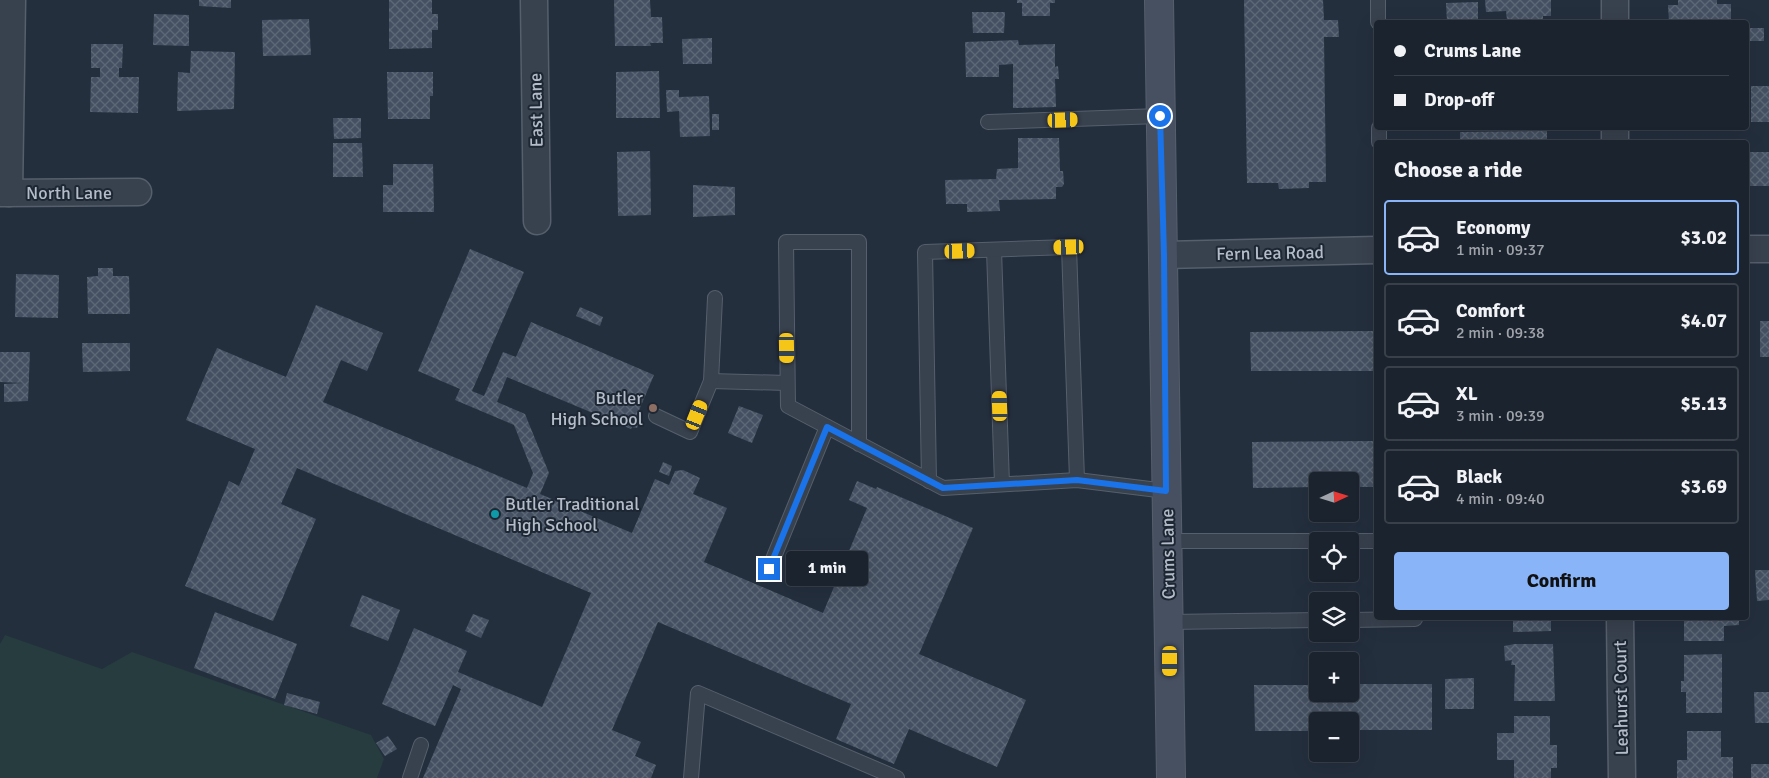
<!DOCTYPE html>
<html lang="en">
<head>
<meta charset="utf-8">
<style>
	:root { --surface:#1b232e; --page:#282f3a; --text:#f1f3f6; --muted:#a0a4aa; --line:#39404a; --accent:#8ab4f8 }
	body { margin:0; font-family:Signika,sans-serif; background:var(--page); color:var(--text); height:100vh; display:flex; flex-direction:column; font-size:19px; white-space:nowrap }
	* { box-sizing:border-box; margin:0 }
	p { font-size:16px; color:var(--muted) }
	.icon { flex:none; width:28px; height:28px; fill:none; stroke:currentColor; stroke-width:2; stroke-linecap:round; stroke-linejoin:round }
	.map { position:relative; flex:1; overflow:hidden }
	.side { position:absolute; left:1374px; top:140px; width:375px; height:480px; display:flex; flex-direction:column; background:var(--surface); border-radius:5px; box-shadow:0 5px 20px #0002,0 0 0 1px var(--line) }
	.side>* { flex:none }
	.guide { position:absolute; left:1374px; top:20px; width:375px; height:110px; border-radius:5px; box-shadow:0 5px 20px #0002,0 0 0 1px var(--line); display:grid; align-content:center; height:110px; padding:0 20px; background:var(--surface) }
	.needle { width:32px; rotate:86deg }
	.controls { position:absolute; left:1309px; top:472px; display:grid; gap:10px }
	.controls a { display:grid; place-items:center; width:50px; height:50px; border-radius:5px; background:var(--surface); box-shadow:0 5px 20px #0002,0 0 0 1px var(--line); font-size:25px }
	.end { position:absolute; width:22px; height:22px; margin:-11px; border:6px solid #1a73e8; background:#fff; box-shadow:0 0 0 2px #fff }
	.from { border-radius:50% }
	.bubble { position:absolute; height:35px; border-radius:5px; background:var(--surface); box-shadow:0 5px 20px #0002,0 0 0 1px var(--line); font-size:16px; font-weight:800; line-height:35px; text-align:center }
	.car { position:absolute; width:15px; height:30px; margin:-15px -8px; border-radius:6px; box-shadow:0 0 4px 1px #0007; background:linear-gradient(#f5c518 24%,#345 0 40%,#f5c518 0 76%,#345 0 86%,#f5c518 0) }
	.guide b { display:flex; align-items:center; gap:18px; height:48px; font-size:19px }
	.guide b+b { border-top:1px solid var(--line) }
	.guide i { width:12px; height:12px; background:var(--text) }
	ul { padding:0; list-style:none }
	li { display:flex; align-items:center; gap:15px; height:75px; margin:0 10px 8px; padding:0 10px; border:2px solid var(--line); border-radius:5px }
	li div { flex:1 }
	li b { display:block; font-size:19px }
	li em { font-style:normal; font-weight:800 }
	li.active { border-color:var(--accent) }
	li>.icon { width:45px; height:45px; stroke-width:1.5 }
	h2 { padding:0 20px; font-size:22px; line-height:60px }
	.primary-button { display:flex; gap:10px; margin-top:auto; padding:10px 20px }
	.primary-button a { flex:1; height:58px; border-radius:5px; background:var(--accent); color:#111; font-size:20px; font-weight:800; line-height:58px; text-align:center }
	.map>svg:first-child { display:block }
	.pitch { fill:#263c3f }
	.building { fill:url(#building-cross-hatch) }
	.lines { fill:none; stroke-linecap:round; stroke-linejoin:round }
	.service-casing { stroke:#565f6c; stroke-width:16 }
	.minor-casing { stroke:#565f6c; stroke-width:29 }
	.secondary-casing { stroke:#565f6c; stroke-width:30 }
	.service { stroke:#38414e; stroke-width:14 }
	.minor { stroke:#38414e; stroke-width:26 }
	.secondary { stroke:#465061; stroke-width:28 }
	.route { stroke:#1a73e8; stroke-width:6 }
	.education-dot { fill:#8d6e63; stroke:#1d2633; stroke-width:2 }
	.culture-dot { fill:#0f9aa8; stroke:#1d2633; stroke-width:2 }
	.labels { text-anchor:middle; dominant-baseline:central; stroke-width:4; stroke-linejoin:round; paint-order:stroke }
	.street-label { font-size:18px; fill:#b4bcc9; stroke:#1d2633 }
	.poi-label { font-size:18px; fill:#b4bcc9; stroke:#1d2633; text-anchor:end }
</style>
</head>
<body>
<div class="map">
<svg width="1769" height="778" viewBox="0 0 1769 778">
	<defs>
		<pattern id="building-cross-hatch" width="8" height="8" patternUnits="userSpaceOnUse" patternTransform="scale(1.25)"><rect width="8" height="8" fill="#455162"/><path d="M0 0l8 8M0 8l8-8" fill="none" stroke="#5d6877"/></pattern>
	</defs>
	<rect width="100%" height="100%" fill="#242f3e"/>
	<polygon class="pitch" points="5,635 102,669 132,652 371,735 384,759 377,778 0,778 0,644"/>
	<g class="building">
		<polygon points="199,0 231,0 231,8 199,6"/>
		<polygon points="389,0 432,0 432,14 438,14 438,30 432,30 432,48 389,49"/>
		<polygon points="614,0 650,0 651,17 662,17 663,43 650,43 651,46 615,46"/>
		<polygon points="1017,0 1055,0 1055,3 1050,3 1050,16 1022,16 1022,3 1017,3"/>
		<polygon points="1244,0 1323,0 1324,20 1338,20 1339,37 1324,37 1326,182 1309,182 1309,188 1279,189 1278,183 1247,183"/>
		<polygon points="1485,0 1551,0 1551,16 1543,16 1543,19 1507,20 1506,11 1486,12"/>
		<polygon points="1678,0 1717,0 1717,4 1731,4 1731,22 1669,22 1668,5 1678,5"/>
		<polygon points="1478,2 1478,22 1447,22 1446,3"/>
		<polygon points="972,12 1005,12 1004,33 973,33"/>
		<polygon points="154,14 189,15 189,46 153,45"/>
		<polygon points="309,19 311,55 263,56 262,20"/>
		<rect x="1750" y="28" width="14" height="13"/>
		<polygon points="712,38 712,64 683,64 682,39"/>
		<polygon points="1018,40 1019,45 1055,44 1055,67 1058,66 1059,79 1055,79 1056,107 1013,108 1013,64 999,65 999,77 966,77 965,42"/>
		<polygon points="91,44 123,44 122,68 119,68 119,77 139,77 138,113 90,112 91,77 100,77 100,68 91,68"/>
		<polygon points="191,51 235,52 234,109 177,111 178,72 190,73"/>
		<polygon points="659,71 660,118 616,118 616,72"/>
		<polygon points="387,72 433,72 433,96 430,96 430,119 388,119"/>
		<rect x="1751" y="86" width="18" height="36"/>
		<polygon points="666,90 679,90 679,97 709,96 710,136 680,137 679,111 667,112"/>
		<rect x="712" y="114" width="7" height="16"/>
		<polygon points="333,118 361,118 361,138 334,139"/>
		<polygon points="1547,131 1547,142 1460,142 1460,132"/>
		<polygon points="1018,138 1059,138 1060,171 1063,171 1064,184 1062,187 1056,187 1056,199 999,200 1000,211 967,212 967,204 946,204 945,180 996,179 997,169 1018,168"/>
		<polygon points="333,143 362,143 363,177 333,177"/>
		<polygon points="650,151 651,215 618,216 617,152"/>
		<rect x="1746" y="152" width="23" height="34"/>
		<polygon points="393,164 433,164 434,212 383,212 383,185 393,185"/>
		<polygon points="693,185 735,187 735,215 693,217"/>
		<polygon points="470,249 524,272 472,391 484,396 503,352 516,357 531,322 654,375 637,415 641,416 637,428 632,427 631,429 507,377 497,402 525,414 549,473 540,494 632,533 655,479 669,485 675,471 683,470 700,478 693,494 727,508 704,562 823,613 867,508 849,500 857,481 876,489 877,487 973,528 919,654 1026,700 997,767 909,729 894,764 836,739 851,704 658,622 612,730 641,742 635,756 656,765 651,778 423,778 461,689 453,685 435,726 382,704 414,628 467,651 458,672 542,707 591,593 297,468 281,504 316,519 273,621 185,586 229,481 239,486 255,449 186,420 217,348 286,377 316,305 383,333 367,371 341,360 323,402 527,488 533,473 514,425 455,400 460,389 418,371"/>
		<polygon points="98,268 113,268 113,276 129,276 130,314 88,314 87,277 98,276"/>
		<polygon points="16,274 59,275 58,318 15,317"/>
		<polygon points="580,307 603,317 600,326 576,316"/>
		<rect x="1760" y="321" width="9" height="36"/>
		<polygon points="1376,331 1376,371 1251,371 1250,332"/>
		<polygon points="82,343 130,343 130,371 83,372"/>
		<polygon points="0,352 30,352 28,401 4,402 4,384 24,383 0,382"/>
		<polygon points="739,406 763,415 752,443 728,433"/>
		<polygon points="1376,441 1376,487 1358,487 1358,491 1350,492 1350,481 1318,481 1318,487 1253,488 1252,442"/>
		<polygon points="663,462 672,466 669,476 659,472"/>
		<polygon points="1755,570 1769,570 1769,600 1757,601"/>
		<polygon points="362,595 400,610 388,641 350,626"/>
		<polygon points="215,612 297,644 275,699 194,668"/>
		<polygon points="473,614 489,620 481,638 465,631"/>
		<polygon points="1513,618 1551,618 1551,631 1513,632"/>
		<polygon points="1684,618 1739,618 1739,625 1724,626 1724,641 1684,641"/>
		<polygon points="1515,644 1553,644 1555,701 1514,701 1515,665 1511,665 1512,660 1505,661 1504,646"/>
		<polygon points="1722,654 1722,713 1686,713 1686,692 1681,692 1681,681 1684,681 1684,655"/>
		<polygon points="1474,678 1474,709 1445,709 1445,679"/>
		<polygon points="1350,680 1359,680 1359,684 1432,684 1432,730 1350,730 1350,721 1318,721 1318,731 1255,731 1254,685 1318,685 1318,694 1350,694"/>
		<polygon points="1754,692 1769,692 1769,723 1755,723"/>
		<polygon points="287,693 320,702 317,714 284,705"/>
		<polygon points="1514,716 1550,716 1550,745 1557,745 1557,768 1551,768 1551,778 1514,778 1514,760 1497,760 1497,733 1514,733"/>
		<polygon points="1687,731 1721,731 1721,757 1733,757 1733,778 1677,778 1677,760 1687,760"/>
		<polygon points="388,736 397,749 385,756 376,743"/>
		<rect x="1751" y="764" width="18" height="14"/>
	</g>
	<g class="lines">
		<g class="service-casing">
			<g id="service">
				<polyline points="1378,0 1378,22"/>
				<polyline points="988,122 1160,116"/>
				<polyline points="1379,128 1379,142"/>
				<polyline points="994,250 1002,484"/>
				<polyline points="711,381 787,383"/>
				<polyline points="656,416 690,432 711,381 715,298"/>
				<polyline points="859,444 859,242 786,242 788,406 943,488 1077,480 1166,491"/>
				<polyline points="929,481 925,252 1069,247 1077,480"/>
				<polyline points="1168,541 1318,541"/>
				<polyline points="1322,541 1376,541"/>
				<polyline points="769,569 827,427"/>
				<polyline points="1350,620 1415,619"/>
				<polyline points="1169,622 1318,620"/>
				<polyline points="410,778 421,745"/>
				<polyline points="691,778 698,693 897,778"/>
			</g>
		</g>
		<g class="minor-casing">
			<g id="minor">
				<polyline points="534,0 537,221"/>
				<polyline points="1615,0 1615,22"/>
				<polyline points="1615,128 1615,142"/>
				<polyline points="0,193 138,192"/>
				<polyline points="9,193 12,0"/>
				<polyline points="1746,249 1769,249"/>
				<polyline points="1164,255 1376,250"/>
				<polyline points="1620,618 1622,778"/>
			</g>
		</g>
		<g class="secondary-casing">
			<polyline id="secondary" points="1159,0 1171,778"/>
		</g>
		<use href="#service" class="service"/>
		<use href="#minor" class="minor"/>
		<use href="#secondary" class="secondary"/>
	</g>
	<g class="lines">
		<polyline class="route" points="769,569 827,427 943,488 1077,480 1166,491 1164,255 1160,116"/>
	</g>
	<circle class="education-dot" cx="653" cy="408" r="5"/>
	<circle class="culture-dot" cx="495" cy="514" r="5"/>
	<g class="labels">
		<g class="street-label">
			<text transform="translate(536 110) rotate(-91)">East Lane</text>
			<text x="69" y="193">North Lane</text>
			<text transform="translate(1270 253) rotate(-1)">Fern Lea Road</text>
			<text transform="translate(1168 554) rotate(-91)">Crums Lane</text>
			<text transform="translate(1621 698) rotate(-91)">Leahurst Court</text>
		</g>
		<g class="poi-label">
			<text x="643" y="398">Butler<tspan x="643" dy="21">High School</tspan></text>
			<text x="505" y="504" text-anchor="start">Butler Traditional<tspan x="505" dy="21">High School</tspan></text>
		</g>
	</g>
</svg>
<div class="controls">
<a><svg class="needle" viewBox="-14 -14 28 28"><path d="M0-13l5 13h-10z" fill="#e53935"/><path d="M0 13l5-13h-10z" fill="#a0a4aa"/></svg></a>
<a><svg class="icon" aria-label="locate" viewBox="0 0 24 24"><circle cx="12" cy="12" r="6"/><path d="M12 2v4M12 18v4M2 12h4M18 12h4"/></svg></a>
<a><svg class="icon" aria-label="layers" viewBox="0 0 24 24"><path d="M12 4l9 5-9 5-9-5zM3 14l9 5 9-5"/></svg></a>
<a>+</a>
<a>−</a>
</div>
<i class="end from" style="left:1160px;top:116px"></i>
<i class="end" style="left:769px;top:569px"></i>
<div class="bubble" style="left:786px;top:551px;width:82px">1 min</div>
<i class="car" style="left:1063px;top:120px;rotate:88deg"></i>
<i class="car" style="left:1069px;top:247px;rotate:268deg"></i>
<i class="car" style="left:960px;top:251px;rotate:88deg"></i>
<i class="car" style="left:787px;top:348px;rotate:179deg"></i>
<i class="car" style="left:1000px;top:406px;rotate:358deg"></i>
<i class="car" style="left:697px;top:415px;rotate:22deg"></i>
<i class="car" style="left:1170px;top:661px;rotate:180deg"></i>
<div class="guide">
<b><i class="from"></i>Crums Lane</b>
<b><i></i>Drop-off</b>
</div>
<section class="side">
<h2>Choose a ride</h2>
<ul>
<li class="active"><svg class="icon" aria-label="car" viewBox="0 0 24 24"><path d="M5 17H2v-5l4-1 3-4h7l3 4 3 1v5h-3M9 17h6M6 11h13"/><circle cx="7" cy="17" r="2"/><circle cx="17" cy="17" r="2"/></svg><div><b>Economy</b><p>1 min · 09:37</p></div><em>$3.02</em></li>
<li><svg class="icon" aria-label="car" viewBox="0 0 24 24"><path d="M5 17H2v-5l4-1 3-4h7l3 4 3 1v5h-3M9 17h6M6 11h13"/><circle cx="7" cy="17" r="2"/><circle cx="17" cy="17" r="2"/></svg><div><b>Comfort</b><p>2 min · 09:38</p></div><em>$4.07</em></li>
<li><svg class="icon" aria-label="car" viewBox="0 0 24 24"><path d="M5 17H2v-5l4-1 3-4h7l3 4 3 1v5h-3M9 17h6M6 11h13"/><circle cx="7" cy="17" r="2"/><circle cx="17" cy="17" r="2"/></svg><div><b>XL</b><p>3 min · 09:39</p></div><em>$5.13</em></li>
<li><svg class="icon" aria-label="car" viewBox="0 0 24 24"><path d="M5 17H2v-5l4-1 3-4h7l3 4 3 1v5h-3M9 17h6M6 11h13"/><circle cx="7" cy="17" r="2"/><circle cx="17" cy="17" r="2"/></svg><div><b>Black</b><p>4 min · 09:40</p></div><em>$3.69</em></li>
</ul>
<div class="primary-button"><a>Confirm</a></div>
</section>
</div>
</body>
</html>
